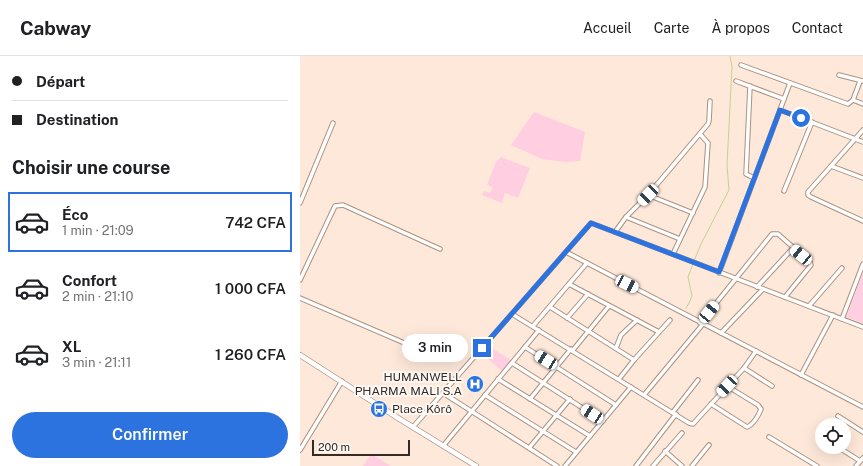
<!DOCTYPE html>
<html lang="fr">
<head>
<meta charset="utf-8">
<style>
	:root { --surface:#fff; --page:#f2f2f2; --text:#202124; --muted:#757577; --line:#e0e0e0; --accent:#2d73e0 }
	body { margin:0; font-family:"Public Sans",sans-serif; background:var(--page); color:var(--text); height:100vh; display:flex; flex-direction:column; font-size:15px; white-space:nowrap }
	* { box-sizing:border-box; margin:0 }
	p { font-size:13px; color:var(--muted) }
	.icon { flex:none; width:22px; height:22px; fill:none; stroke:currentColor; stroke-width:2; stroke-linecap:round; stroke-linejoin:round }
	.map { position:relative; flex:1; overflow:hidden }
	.drawer { display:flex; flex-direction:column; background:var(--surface); width:300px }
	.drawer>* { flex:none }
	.banner { display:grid; align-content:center; height:88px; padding:0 12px; background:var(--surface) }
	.buttons { position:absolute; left:515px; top:362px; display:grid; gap:8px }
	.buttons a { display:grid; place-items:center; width:36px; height:36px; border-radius:50%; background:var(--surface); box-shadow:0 4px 16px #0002; font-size:20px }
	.scale { position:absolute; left:12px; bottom:10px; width:98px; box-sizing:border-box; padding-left:4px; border:2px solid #352b24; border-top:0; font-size:11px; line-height:14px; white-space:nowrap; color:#352b24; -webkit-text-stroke:3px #fef9f5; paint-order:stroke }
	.end { position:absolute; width:18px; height:18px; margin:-9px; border:5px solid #2d73e0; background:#fff; box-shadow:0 0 0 2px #fff }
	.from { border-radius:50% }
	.bubble { position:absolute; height:28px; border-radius:14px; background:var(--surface); box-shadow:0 4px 16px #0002; font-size:13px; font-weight:600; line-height:28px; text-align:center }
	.car { position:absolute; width:12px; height:24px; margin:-12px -6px; border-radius:5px; box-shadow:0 0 3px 1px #0007; background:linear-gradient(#fff 24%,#345 0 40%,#fff 0 76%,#345 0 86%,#fff 0) }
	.banner b { display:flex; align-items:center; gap:14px; height:38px; font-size:15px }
	.banner b+b { border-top:1px solid var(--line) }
	.banner i { width:10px; height:10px; background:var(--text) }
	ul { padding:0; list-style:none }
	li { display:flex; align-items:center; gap:12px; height:60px; margin:0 8px 6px; padding:0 4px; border:2px solid transparent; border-radius:0px }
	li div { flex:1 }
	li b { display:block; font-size:15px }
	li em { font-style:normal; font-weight:600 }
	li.on { border-color:var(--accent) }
	li>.icon { width:36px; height:36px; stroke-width:1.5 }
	h2 { padding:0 12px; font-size:18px; line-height:48px }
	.action { display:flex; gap:8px; margin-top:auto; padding:8px 12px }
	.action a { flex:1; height:46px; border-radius:24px; background:var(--accent); color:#fff; font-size:16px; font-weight:600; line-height:46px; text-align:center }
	header { display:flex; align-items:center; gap:24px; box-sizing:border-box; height:56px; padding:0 20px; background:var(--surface); border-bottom:1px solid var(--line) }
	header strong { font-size:19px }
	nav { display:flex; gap:22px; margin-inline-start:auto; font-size:14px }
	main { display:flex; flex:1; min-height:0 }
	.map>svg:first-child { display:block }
	.green { fill:#ffcee1 }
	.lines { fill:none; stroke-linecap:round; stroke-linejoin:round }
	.stream { stroke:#c4d391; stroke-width:1 }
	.minor-casing { stroke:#ab9281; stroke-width:5.5 }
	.major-casing { stroke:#ab9281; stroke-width:6 }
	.minor { stroke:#fff; stroke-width:3.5 }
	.major { stroke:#fff; stroke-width:4.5 }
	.route { stroke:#2d73e0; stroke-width:5 }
	.labels { text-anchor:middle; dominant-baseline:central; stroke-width:4; stroke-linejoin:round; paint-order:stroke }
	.poi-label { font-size:12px; fill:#352b24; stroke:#fef9f5; text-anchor:end }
</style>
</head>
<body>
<header>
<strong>Cabway</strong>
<nav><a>Accueil</a><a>Carte</a><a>À propos</a><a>Contact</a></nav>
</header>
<main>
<section class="drawer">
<div class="banner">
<b><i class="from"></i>Départ</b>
<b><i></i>Destination</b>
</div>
<h2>Choisir une course</h2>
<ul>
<li class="on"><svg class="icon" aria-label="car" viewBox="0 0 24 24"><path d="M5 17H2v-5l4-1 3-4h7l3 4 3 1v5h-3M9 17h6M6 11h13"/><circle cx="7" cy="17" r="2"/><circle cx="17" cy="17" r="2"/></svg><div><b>Éco</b><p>1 min · 21:09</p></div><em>742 CFA</em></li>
<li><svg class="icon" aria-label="car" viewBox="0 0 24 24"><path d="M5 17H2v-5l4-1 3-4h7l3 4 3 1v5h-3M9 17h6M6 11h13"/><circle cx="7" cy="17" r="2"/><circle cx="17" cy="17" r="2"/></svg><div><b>Confort</b><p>2 min · 21:10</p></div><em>1 000 CFA</em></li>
<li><svg class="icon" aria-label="car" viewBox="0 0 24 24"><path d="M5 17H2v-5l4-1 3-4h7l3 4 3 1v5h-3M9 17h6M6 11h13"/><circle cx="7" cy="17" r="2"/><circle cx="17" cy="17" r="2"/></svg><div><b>XL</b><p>3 min · 21:11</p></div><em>1 260 CFA</em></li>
</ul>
<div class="action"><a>Confirmer</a></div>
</section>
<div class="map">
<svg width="563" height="410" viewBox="0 0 563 410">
	<rect width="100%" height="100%" fill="#fee8d9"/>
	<g class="green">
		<polygon points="234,56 285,76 280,105 265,106 242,103 211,89"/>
		<polygon points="201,101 230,112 218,142 205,137 202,147 182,139 184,135 190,137 193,131 187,129 196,106"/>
		<polygon points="563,217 563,267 546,261"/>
		<polygon points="190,291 211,304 202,315 183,299"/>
		<polygon points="71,398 91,410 63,410"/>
	</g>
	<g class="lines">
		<g class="stream">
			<polyline points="394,205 401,188 429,134 427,109 432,11 430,0"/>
			<polyline points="386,252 389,247 392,240 388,221 393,208"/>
		</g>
		<g class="minor-casing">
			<g id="minor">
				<polyline points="441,9 548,48 553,44 560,25"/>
				<polyline points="539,19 563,25"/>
				<polyline points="436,25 484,43"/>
				<polyline points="450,30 446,118 454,122"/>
				<polyline points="553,44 563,48"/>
				<polyline points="480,54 563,86"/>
				<polyline points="563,74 508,136 508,139 511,141 563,165"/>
				<polyline points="531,110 563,122"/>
				<polyline points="484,135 512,66"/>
				<polyline points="348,139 408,68 409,65 410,45"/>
				<polyline points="0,147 33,67"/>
				<polyline points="326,161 348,139 393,157"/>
				<polyline points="315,176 326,161 380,183"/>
				<polyline points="266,196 563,351"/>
				<polyline points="373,198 405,131 408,87 400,78"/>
				<polyline points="419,217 490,27"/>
				<polyline points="0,224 35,150 43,149 140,193"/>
				<polyline points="269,228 359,276"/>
				<polyline points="457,231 493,192"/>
				<polyline points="0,242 116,292"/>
				<polyline points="509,250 542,212"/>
				<polyline points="250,251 334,304"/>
				<polyline points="212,258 389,367 393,368 444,312 456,295"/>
				<polyline points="267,262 288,238"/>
				<polyline points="542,263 563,208"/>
				<polyline points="400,267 472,178 478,178 510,206 511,209 485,241"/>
				<polyline points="233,270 287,207"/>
				<polyline points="421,277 463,233"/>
				<polyline points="225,291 316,349"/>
				<polyline points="316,292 321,279 337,264"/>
				<polyline points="273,294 309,250"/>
				<polyline points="212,307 303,365"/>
				<polyline points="444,312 472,330"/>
				<polyline points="501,319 533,259"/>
				<polyline points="198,323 290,380"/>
				<polyline points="319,323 334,304 370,264"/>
				<polyline points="143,337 257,410"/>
				<polyline points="185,339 276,396"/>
				<polyline points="344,339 403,268"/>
				<polyline points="230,343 271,293"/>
				<path d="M411 348 447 371C453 369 459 359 461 353L458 349 427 330"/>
				<polyline points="373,356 398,324"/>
				<polyline points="538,360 563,376"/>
				<polyline points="113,371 291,167 563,271"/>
				<polyline points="520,380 522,381"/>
				<polyline points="469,381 517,410"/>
				<polyline points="143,390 239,274"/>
				<polyline points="538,391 560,405"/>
				<polyline points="229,392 270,343"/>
				<polyline points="0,394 42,325"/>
				<polyline points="365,395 382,410"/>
				<polyline points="265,410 331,331"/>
				<polyline points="336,410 376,358"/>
				<polyline points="353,410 382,377"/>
				<polyline points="392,410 409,389"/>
				<polyline points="556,410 563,402"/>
			</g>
		</g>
		<g class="major-casing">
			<polyline id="major" points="0,299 98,362 176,410"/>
		</g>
		<use href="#minor" class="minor"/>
		<use href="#major" class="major"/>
	</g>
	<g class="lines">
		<polyline class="route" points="182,292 291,167 419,216 480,54 501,62"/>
	</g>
	<defs>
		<g id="hospital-disc" transform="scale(0.9)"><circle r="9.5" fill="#2d73e0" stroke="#fef9f5"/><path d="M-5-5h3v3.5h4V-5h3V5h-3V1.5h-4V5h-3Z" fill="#fff"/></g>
		<g id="bus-disc" transform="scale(0.9)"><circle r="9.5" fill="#2d73e0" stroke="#fef9f5"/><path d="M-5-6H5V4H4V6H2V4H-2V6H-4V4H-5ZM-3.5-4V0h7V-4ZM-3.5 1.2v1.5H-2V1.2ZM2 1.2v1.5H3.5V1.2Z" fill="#fff"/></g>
	</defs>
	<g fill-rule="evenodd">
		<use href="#hospital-disc" x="175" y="328"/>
		<use href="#bus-disc" x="79" y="353"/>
	</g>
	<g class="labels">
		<g class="poi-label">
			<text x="162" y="321">HUMANWELL<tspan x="162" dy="14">PHARMA MALI S.A</tspan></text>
			<text x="92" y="353" text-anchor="start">Place Kôrô</text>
		</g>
	</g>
</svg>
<div class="buttons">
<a><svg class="icon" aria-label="locate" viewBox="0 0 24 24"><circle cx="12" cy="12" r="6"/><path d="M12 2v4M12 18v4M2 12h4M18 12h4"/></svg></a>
</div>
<div class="scale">200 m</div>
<i class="end from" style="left:501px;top:62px"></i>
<i class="end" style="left:182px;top:292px"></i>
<div class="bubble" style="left:102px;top:278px;width:66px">3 min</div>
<i class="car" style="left:348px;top:139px;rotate:224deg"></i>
<i class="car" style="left:501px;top:199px;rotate:309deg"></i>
<i class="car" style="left:327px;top:228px;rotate:117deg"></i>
<i class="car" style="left:409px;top:256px;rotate:39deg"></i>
<i class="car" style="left:246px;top:304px;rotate:302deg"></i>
<i class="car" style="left:427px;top:330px;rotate:223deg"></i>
<i class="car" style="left:292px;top:358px;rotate:303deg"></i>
</div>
</main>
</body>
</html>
